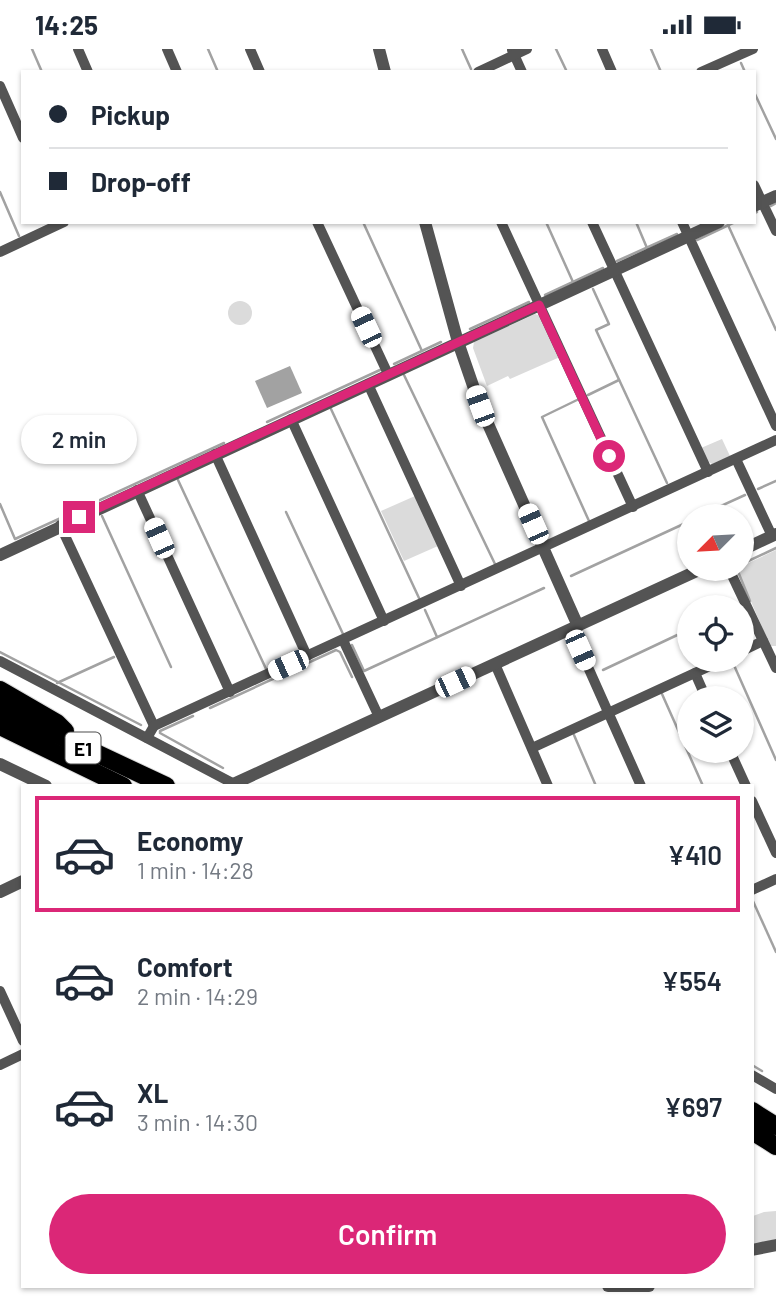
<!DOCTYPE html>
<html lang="en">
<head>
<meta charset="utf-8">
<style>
	:root { --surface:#fff; --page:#f6f6f7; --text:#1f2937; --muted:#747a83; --line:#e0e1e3; --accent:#db2777 }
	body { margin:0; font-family:Barlow,sans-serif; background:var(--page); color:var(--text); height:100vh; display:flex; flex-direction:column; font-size:26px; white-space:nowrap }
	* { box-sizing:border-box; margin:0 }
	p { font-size:23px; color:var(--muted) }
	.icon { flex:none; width:38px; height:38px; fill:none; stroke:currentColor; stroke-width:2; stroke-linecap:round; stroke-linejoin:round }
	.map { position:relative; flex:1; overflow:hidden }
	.drawer { position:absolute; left:21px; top:735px; width:733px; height:504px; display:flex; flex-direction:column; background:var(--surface); border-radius:0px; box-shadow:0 2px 5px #0004 }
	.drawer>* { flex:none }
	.hud { position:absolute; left:21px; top:21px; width:735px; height:154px; border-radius:0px; box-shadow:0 2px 5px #0004; display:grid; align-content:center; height:154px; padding:0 28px; background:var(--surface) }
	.needle { width:46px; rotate:246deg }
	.fabs { position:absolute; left:677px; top:455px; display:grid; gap:14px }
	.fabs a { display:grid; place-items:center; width:77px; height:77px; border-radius:50%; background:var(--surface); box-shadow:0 2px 5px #0004; font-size:35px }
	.end { position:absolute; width:32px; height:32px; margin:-16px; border:9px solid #db2777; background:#fff; box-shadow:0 0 0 4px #fff }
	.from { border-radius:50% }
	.bubble { position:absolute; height:49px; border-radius:24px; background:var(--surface); box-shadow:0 2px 5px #0004; font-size:23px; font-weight:600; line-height:49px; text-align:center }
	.car { position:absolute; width:21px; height:42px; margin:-21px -10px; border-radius:9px; box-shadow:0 0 5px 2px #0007; background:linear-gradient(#fff 24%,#345 0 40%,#fff 0 76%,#345 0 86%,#fff 0) }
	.hud b { display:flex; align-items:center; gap:24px; height:66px; font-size:26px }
	.hud b+b { border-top:2px solid var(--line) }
	.hud i { width:18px; height:18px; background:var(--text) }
	ul { padding:12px 0 0; list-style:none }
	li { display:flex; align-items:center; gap:21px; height:116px; margin:0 14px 10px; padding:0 14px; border:4px solid transparent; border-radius:0px }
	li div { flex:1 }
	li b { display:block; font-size:26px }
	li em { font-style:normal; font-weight:600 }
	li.active { border-color:var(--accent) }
	li>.icon { width:63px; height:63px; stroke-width:1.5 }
	.primary-button { display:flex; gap:14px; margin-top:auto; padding:14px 28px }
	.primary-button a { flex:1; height:80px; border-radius:42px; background:var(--accent); color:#fff; font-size:28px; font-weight:600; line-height:80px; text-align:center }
	.status { display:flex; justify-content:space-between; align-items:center; height:49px; padding:0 35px; background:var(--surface); direction:ltr }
	.status svg { height:19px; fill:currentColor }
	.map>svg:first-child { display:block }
	.green { fill:#dbdbdb }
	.water { fill:#a2a2a2 }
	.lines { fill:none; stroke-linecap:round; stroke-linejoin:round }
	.stream { stroke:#a2a2a2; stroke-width:2.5 }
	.motorway-casing { stroke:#dbdbdb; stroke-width:20 }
	.minor { stroke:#545454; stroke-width:10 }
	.tertiary { stroke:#545454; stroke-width:12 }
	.motorway { stroke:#000; stroke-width:18 }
	.route { stroke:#db2777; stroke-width:9 }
	.labels { text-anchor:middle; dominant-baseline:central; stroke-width:5; stroke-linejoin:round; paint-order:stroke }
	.shield { fill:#fff; stroke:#4c4c4c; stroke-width:2 }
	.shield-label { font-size:19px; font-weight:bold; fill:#000 }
</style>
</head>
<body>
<div class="status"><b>14:25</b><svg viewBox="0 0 49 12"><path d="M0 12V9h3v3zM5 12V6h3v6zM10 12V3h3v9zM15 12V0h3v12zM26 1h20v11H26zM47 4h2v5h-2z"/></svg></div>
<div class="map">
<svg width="776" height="1260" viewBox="0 0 776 1260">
	<rect width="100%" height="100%" fill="#fff"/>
	<g class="green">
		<circle cx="240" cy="264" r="12"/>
		<polygon points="535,265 541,267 560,308 510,330 508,327 487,337 473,299 474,293"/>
		<polygon points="722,390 730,407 712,415 707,412 701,399"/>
		<polygon points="415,447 438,497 404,512 381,462"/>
		<polygon points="776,501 776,597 770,597 738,522 742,520 742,517"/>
		<polygon points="776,1162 776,1190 753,1196 753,1167 764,1163"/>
	</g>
	<polygon class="water" points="290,317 302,344 267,359 255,332"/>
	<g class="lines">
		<g class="stream">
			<polyline points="32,0 42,23"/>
			<polyline points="208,0 218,23"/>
			<polyline points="462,0 471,20"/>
			<polyline points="556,0 567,23"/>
			<polyline points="651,0 661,23"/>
			<polyline points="741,14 745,23"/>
			<polyline points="754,43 776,90"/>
			<polyline points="0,143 19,187"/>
			<polyline points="771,157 776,154"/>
			<polyline points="754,164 757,163"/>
			<polyline points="363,173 422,302"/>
			<polyline points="546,173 573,233"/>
			<polyline points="636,173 647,199"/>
			<polyline points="728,176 776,281"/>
			<polyline points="697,191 735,173"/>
			<polyline points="617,212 677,185"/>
			<polyline points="593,240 609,275 596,281 667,434"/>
			<polyline points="545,246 603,219"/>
			<polyline points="470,280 529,253"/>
			<polyline points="394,315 441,293"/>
			<polyline points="404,326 495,515"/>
			<polyline points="588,346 619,331"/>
			<polyline points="577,351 542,368 589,472"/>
			<polyline points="331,360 419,549"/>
			<polyline points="267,373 380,321"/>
			<polyline points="178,431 267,622"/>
			<polyline points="758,440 776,432"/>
			<polyline points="0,455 15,490 224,394"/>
			<polyline points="286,463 343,585"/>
			<polyline points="102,467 171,618"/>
			<polyline points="699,467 745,446"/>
			<polyline points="742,515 776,499"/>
			<polyline points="737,520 750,552"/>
			<polyline points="571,527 690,472"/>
			<polyline points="425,561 437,588"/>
			<polyline points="352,596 364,622 544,539"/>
			<polyline points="0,603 141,676"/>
			<polyline points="733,614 776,711"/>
			<polyline points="603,621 690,580"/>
			<polyline points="57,634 114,608"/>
			<polyline points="662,645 703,737"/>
			<polyline points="210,659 336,601 340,603 352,628"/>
			<polyline points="193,667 160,682 160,684 223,719"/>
			<polyline points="574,686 596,737"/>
			<polyline points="752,850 776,903"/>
			<polyline points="752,1016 762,1022"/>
		</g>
		<g class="motorway-casing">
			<g id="motorway">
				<polyline points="0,641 57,674 65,682"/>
				<polyline points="0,659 166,737"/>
				<polyline points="0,677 123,737"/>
				<polyline points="752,1062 776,1077"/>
				<polyline points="752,1082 776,1097"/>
			</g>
		</g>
		<g class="minor">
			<polyline points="78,0 88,23"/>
			<polyline points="167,0 177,23"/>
			<polyline points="250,0 260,23"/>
			<polyline points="602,0 612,23"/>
			<polyline points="512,1 522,23"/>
			<polyline points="478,23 527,0"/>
			<polyline points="701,23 753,0"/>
			<polyline points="0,37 23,89"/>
			<polyline points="754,136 776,182"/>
			<polyline points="317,173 388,325"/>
			<polyline points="501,173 633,458"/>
			<polyline points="592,173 708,423"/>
			<polyline points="682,173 776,377"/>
			<polyline points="0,203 64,173"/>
			<polyline points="368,335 461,537"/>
			<polyline points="291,370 384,572"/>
			<polyline points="215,405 307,607"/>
			<polyline points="736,410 772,487"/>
			<polyline points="137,441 230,643"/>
			<polyline points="60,476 154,677"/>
			<polyline points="729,520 776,619"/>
			<polyline points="571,580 641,737"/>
			<polyline points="343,591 379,668"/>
			<polyline points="742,602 763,592"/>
			<polyline points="0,612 238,737"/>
			<polyline points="495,615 548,737"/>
			<polyline points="695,624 706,649"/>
			<polyline points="147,689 154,677 776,391"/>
			<polyline points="532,699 723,611"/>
			<polyline points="730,702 746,737"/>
			<polyline points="752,752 776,804"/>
			<polyline points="752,841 776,830"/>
			<polyline points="0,942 23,992"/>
			<polyline points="0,1016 23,1005"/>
			<polyline points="752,1026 776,1040"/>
		</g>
		<g class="tertiary">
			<polyline points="379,0 385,23"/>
			<polyline points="754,157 776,147"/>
			<polyline points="425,173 458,293 480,357 578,577"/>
			<polyline points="742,501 776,485"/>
			<polyline points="0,506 719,173"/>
			<polyline points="0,715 46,737"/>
			<polyline points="229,737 701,520"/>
			<polyline points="0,843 23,832"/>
			<polyline points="752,1201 776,1196"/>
			<polyline points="608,1237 649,1237"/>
		</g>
		<use href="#motorway" class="motorway"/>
	</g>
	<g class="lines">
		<polyline class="route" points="79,468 539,256 609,407"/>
	</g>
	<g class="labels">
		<rect class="shield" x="65.5" y="683.5" width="35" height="31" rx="5"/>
		<g class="shield-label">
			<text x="83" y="699">E1</text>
		</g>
	</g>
</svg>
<div class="fabs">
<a><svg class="needle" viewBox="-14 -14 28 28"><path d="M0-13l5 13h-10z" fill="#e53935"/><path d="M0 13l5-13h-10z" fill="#747a83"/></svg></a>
<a><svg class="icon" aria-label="locate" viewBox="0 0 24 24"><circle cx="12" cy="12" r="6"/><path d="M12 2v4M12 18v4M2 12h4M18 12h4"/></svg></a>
<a><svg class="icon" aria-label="layers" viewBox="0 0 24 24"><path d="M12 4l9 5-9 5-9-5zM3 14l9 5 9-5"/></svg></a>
</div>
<i class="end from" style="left:609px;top:407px"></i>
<i class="end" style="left:79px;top:468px"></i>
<div class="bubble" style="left:21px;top:366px;width:116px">2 min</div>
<i class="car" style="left:366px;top:278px;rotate:335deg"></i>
<i class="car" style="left:480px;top:357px;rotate:340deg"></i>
<i class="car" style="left:533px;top:475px;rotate:336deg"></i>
<i class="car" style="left:159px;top:489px;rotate:336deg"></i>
<i class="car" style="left:580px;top:601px;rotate:156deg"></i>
<i class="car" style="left:288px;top:616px;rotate:246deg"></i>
<i class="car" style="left:455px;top:633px;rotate:65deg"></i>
<div class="hud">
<b><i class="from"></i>Pickup</b>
<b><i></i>Drop-off</b>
</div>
<section class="drawer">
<ul>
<li class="active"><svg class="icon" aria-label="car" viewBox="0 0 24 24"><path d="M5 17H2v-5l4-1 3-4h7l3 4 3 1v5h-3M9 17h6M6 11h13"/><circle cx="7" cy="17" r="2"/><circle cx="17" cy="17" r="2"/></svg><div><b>Economy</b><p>1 min · 14:28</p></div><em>¥410</em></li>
<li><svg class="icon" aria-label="car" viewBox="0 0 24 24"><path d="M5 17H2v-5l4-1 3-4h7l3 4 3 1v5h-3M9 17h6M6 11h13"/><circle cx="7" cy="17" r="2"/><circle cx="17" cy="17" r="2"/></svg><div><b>Comfort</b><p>2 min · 14:29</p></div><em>¥554</em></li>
<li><svg class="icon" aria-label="car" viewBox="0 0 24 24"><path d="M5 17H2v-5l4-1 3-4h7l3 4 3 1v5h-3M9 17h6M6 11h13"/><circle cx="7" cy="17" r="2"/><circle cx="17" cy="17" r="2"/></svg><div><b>XL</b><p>3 min · 14:30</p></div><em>¥697</em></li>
</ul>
<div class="primary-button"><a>Confirm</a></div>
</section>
</div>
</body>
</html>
